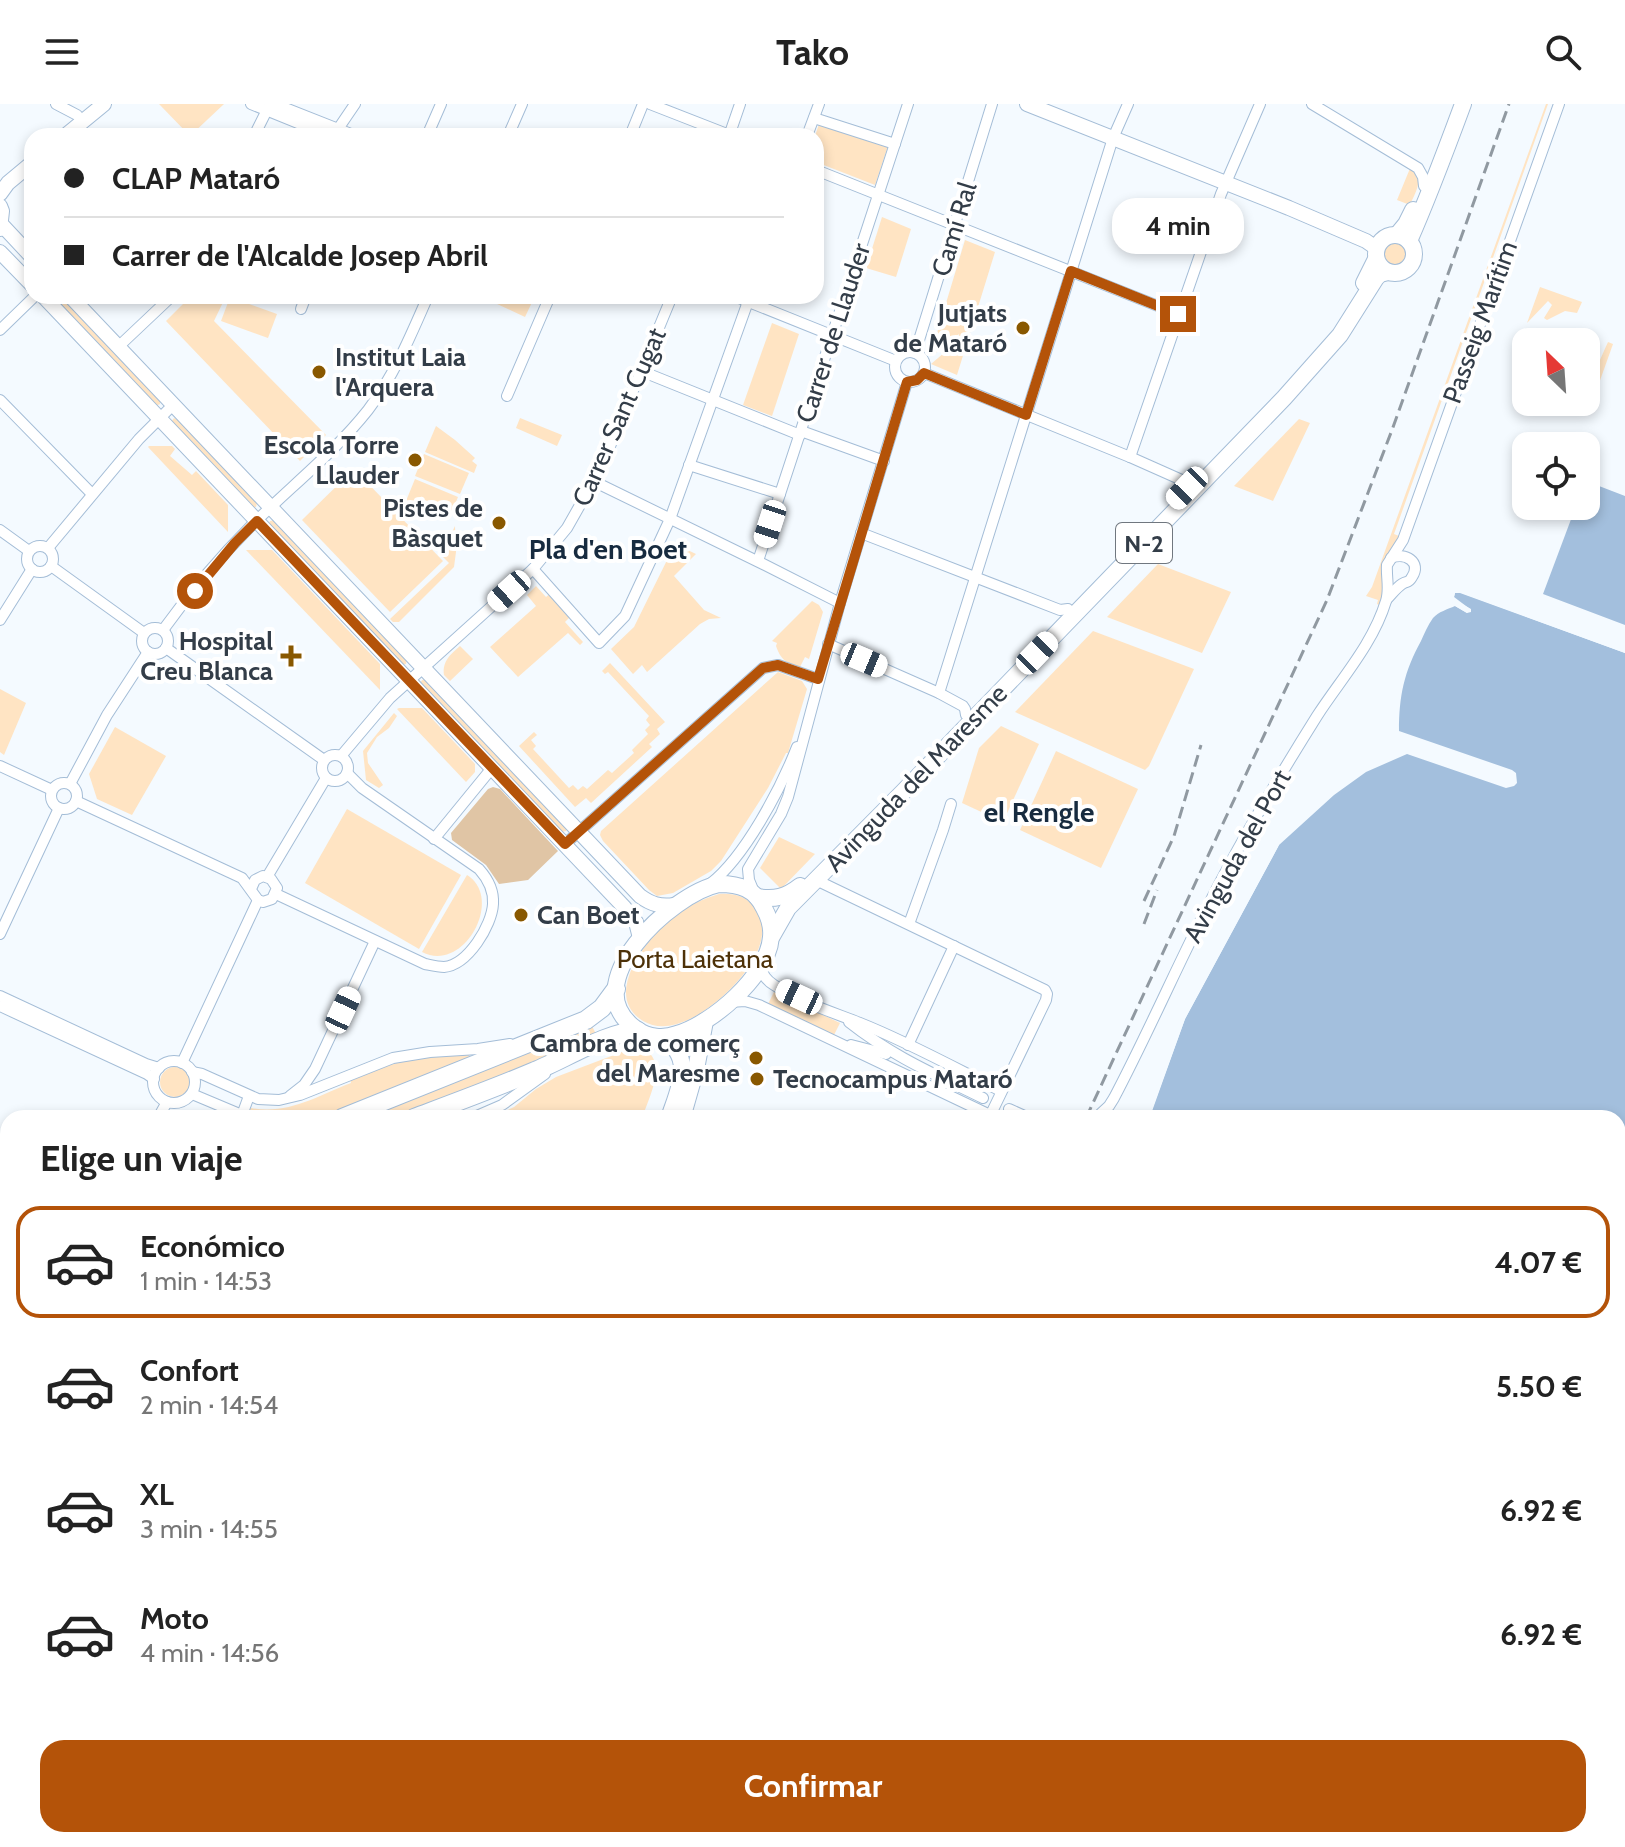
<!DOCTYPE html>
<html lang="es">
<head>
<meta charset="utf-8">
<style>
	:root { --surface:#fff; --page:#f2f2f2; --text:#222; --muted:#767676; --line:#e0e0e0; --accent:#b45309 }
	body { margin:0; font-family:Cabin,sans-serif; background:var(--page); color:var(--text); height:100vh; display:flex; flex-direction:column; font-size:30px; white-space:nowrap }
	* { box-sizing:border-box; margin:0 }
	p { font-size:26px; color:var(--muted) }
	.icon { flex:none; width:44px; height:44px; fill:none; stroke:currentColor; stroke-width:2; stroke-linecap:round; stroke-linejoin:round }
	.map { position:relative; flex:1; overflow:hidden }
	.sheet { position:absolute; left:0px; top:1006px; width:1626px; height:738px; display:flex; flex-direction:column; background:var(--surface); border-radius:24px 24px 0 0; box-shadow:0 4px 12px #0003 }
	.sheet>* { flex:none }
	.top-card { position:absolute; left:24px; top:24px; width:800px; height:176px; border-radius:24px; box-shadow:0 4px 12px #0003; display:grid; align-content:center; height:176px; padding:0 40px; background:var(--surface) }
	.needle { width:52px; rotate:335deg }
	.tools { position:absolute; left:1512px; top:224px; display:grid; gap:16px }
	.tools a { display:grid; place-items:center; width:88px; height:88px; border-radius:16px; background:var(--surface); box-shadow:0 4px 12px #0003; font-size:40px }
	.end { position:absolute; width:36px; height:36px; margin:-18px; border:10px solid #b45309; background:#fff; box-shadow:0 0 0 4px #fff }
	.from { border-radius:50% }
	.bubble { position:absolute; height:56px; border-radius:24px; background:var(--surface); box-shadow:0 4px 12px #0003; font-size:26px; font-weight:800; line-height:56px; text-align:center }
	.car { position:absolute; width:24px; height:48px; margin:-24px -12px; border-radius:10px; box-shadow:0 0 6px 2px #0007; background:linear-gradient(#fff 24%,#345 0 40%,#fff 0 76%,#345 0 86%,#fff 0) }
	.top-card b { display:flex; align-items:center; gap:28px; height:76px; font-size:30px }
	.top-card b+b { border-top:2px solid var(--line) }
	.top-card i { width:20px; height:20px; background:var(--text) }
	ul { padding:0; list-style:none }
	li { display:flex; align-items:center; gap:24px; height:112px; margin:0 16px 12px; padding:0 24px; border:4px solid transparent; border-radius:24px }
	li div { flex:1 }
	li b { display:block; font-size:30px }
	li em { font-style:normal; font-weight:800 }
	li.on { border-color:var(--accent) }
	li>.icon { width:72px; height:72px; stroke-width:1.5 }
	h2 { padding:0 40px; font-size:36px; line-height:96px }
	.action { display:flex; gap:16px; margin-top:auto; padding:16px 40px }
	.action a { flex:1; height:92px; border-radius:24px; background:var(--accent); color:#fff; font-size:32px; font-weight:800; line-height:92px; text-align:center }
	header { display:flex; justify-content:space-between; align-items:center; height:104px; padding:0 40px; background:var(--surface); font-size:36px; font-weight:800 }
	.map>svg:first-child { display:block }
	.green { fill:#ffe4c3 }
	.forest { fill:#e0c5a5 }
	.water { fill:#a3bfdd }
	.pier { fill:#f4faff }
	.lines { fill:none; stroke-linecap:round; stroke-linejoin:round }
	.street-casing { stroke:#a4bdd7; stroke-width:12 }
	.secondary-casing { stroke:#a4bdd7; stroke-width:16 }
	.primary-casing { stroke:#a4bdd7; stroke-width:18 }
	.highway-casing { stroke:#a4bdd7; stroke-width:20 }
	.street { stroke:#fff; stroke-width:10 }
	.secondary { stroke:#fff; stroke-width:14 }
	.primary { stroke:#fff; stroke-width:16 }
	.highway { stroke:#fff; stroke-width:18 }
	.rail { stroke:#9099a1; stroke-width:3; stroke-dasharray:12 6; stroke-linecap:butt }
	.route { stroke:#b45309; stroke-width:10 }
	.poi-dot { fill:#895800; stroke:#fff; stroke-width:3 }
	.labels { text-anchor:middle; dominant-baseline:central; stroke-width:8; stroke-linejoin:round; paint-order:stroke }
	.shield { fill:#fff; stroke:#70777f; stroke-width:2 }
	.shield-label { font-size:24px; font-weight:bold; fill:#333d48 }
	.street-label { font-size:26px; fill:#333d48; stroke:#fff }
	.poi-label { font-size:26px; font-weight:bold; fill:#333d48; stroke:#fff; text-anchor:end }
	.park-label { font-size:26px; fill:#4d3108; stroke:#fff }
	.neighbourhood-label { font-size:28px; font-weight:bold; fill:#172b3f; stroke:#fff }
</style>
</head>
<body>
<header><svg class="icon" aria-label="menu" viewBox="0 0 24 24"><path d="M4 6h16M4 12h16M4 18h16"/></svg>Tako<svg class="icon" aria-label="search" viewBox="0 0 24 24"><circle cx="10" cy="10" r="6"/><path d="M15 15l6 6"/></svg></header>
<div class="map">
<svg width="1625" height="1743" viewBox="0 0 1625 1743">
	<rect width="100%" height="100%" fill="#f4faff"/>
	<g class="green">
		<polygon points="159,0 224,0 190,32"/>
		<polygon points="1546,0 1548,0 1394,430 1399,432 1395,444 1382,463 1383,487 1379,501 1377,500 1378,496 1366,492 1372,483"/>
		<polygon points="819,20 888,42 875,81 816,58 816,32 815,32"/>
		<path d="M1411 62C1425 74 1416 87 1410 101L1397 96Z"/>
		<polygon points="882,113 911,125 896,173 866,164"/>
		<polygon points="965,136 995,148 957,271 931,260 958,237 959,230 932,252 931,249"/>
		<circle cx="1395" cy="149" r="13"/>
		<polygon points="1540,183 1582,198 1577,209 1565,207 1547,216 1544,214 1552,201 1548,197 1527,219"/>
		<polygon points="191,192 226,192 214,217 326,331 300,357 166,217"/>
		<polygon points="482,192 535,192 525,213 482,193"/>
		<polygon points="60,193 156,291 160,296 160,300 156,302 56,198 57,194"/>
		<polygon points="230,193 277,210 268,234 221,217"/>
		<polygon points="772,219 799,230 772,312 743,301"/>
		<polygon points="1608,238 1613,240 1593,296 1586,293 1586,266 1587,264 1595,267"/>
		<polygon points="174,314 178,316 257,399 256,403 252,404 171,318"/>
		<polygon points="520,314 562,331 557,342 516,324"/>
		<polygon points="1299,315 1310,319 1273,397 1234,382"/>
		<polygon points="436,322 455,336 475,354 472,357 477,361 474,369 425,348"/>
		<polygon points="149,342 172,342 175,345 170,352 192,371 196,367 228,401 228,428 148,343"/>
		<polygon points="424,350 469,369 460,390 415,372"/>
		<polygon points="354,365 443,457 390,508 302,416"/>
		<polygon points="415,375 458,393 449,415 406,397"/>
		<polygon points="275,416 407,554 406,560 402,561 268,421 270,417"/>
		<polygon points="455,422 456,448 454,463 399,518 393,518 390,515 449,459 441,451"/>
		<polygon points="675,440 696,450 674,472 704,506 721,514 709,515 700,520 647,568 642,561 633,570 611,545 634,523"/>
		<polygon points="246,446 272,446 380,560 380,586"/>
		<polygon points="1158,460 1231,488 1202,549 1107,513"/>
		<polygon points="536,482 546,493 553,487 573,510 565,518 583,538 580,541 568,529 518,573 490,543 536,502 527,491"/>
		<path d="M812 497 819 501 823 508 809 555 805 553 800 563C786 559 781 556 776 542L777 539 772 537Z"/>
		<polygon points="1093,527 1194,565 1149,662 1145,666 1015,608"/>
		<path d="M460 542 473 555 450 577 444 571C442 557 451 550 460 542Z"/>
		<polygon points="610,559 665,618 657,625 660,630 649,640 652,643 591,699 586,694 575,703 519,642 534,628 537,631 531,636 536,642 533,645 569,684 573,681 578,686 583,682 587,685 608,666 612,669 634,649 632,646 648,630 645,626 650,621 646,616 649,612 608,568 605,570 602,567"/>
		<polygon points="778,568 802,577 807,585 788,649 786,649 768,684 721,757 711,767 673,789 657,792 649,786 603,737 600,731 601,727"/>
		<polygon points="425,574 567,725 566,727 561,728 420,578"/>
		<polygon points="0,585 26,599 4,651 0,648"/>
		<polygon points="399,604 422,604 475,660 475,668 466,678 397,605"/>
		<polygon points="394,609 397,612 389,624 377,633 367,649 368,659 383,681 379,684 366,676 363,647"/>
		<polygon points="1001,622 1039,640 1003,718 962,699 979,644"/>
		<polygon points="115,623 166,652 132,711 97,695 89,670"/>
		<polygon points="1056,647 1138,685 1101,764 1020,726"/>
		<polygon points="347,705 461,771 419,845 305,779"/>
		<polygon points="779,733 815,750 781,785 760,764"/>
		<path d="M467 771C505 795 463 870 422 848Z"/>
		<path d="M719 790C734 789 747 792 756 805 782 844 721 900 690 915 675 922 658 926 643 917 600 891 649 831 675 811 689 801 703 795 719 790Z"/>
		<polygon points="774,888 840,919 834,931 768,900"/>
		<polygon points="591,920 597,932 399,1014 355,1014"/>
		<path d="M635 943C672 949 650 991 642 1014H491L514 1003 536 985 556 973Z"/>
		<path d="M464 950 469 951 470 953 320 1014H247L251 1004C288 1011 317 992 351 979L350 975 408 955Z"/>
		<circle cx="175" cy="978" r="15"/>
		<polygon points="348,1736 423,1736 424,1743 349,1743"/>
		<polygon points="659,1736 736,1736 733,1743 655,1743"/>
	</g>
	<polygon class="forest" points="493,683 500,685 558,747 528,776 499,780 486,761 452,736 451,729 488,685"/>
	<g class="water">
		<polygon points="1586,377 1625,392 1625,521 1543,490 1576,402 1586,402"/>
		<path d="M1459 488 1625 549V1743H781L785 1736H1618V1014H1149L1185 915 1279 741 1334 691 1366 668 1407 650 1506 684 1514 682 1517 679 1516 669 1512 666 1399 627C1399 592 1404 568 1421 537 1424 530 1428 521 1433 514 1438 508 1448 505 1455 502L1467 509 1470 505 1454 493 1455 489Z"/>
	</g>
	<g class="pier">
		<polygon points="1453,485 1461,485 1625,545 1625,549 1460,489 1455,489 1454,493 1455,496 1471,505 1471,508 1467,509 1450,499 1453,498 1450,492"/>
		<polygon points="1279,741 1185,915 1151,1010 1149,1014 1145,1014 1181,913 1274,742"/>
	</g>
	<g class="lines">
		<g class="street-casing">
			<g id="street">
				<polyline points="56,0 77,11 82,17"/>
				<polyline points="251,0 330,32"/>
				<polyline points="275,0 356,32"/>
				<polyline points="650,0 732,32"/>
				<polyline points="1312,0 1418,64 1423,73 1424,82"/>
				<polyline points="814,14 895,40"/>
				<polyline points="338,25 355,0"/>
				<polyline points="254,32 269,2"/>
				<polyline points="427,32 441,0"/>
				<polyline points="508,32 522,0"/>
				<polyline points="630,32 643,0"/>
				<polyline points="729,32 740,0"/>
				<polyline points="807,32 819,0"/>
				<polyline points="816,66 1178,210"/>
				<polyline points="734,192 896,257"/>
				<polyline points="301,205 306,192"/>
				<polyline points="0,226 35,192"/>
				<polyline points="118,243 172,192"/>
				<circle cx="910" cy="263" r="15"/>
				<polyline points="915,249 992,0"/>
				<polyline points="641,267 800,331"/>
				<polyline points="924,269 1130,353 1184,377 1187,384"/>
				<polyline points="507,292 550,192"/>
				<polyline points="0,296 92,390"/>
				<polyline points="801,327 884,357"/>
				<polyline points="1130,353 1221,90 1260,0"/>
				<polyline points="689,361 780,390"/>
				<polyline points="595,378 763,460 840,499"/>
				<polyline points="0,426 29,447"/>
				<polyline points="861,429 1060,506 1068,505"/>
				<circle cx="40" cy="455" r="13"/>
				<polyline points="48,444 139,335 173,301"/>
				<polyline points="758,457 908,0"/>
				<polyline points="51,462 144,529"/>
				<polyline points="533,465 599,539 625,512 670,415 750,192"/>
				<path d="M1387 495C1392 490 1396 484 1402 480 1408 476 1408 480 1412 473 1422 458 1405 448 1391 454"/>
				<polyline points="0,516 32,465"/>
				<circle cx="155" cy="537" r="13"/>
				<path d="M163 526C189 490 219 454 250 423 289 384 334 349 368 306 394 272 411 231 428 192"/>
				<polyline points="828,540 939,589 963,602 965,605 966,611"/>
				<polyline points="166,544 324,656"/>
				<polyline points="939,589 1113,34 1128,0"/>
				<circle cx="335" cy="664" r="13"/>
				<polyline points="341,652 390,594 533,465 567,424 601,364 672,192"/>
				<polyline points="0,662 52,686"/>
				<circle cx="64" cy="692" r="13"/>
				<polyline points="70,680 107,611 148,548"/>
				<polyline points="76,697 242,774 258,796 263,798 272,795 277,784 271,775 263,772 255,776 251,785"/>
				<polyline points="434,735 492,664"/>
				<polyline points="565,740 763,564 778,561 818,575"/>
				<polyline points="267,773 326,674"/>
				<polyline points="816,776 1045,886 1047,890 1046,896 989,1014"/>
				<path d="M710 780C745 753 781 684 797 643"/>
				<polyline points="754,788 749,776 748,765 781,710 788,693 840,499 907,278"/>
				<path d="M276 790 425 860C430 861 438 863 444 863 468 861 492 821 493 800 494 786 488 775 479 765L362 684 347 669"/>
				<polyline points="909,820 943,726 951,700"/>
				<polyline points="0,830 59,704"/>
				<path d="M760 862C763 871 766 876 774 881 800 898 832 908 860 919 908 938 955 964 1001 987"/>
				<polyline points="0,892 146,960 159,964"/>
				<polyline points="730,898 745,897 759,901 990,1011"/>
				<polyline points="0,902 147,970 154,975"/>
				<path d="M849 918C892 952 934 970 983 994"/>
				<polyline points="851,941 886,950"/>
				<polyline points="908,941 954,842"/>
				<circle cx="174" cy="978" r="21"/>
				<polyline points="182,959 258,796"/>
				<polyline points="192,968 202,970 258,995 279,996 300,991 393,954 430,948 478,945 510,940"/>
				<polyline points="192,990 242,1011 249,992"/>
				<polyline points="290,992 304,981 315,965 375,837"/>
				<polyline points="1009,1005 1029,1014"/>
				<polyline points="158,1014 167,998"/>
				<polyline points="472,1014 502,1001 545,970"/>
				<path d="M1096 1014 1109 1002 1114 994C1153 920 1185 843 1225 769 1253 716 1285 663 1317 612 1341 575 1373 540 1386 497 1390 485 1386 473 1387 461L1403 436 1559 0"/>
				<polyline points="0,1123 8,1130"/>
				<polyline points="0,1169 8,1163"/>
				<polyline points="0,1264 8,1258"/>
				<polyline points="0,1632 8,1623"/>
				<polyline points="485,1736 500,1743"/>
				<polyline points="112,1743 119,1736"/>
				<polyline points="527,1743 530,1736"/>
				<polyline points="649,1743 652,1736"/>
			</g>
		</g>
		<g class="secondary-casing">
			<g id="secondary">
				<polyline points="1027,0 1289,104 1366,137 1376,144"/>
				<polyline points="65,32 104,0"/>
				<polyline points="0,90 8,79 32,59"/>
				<polyline points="0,102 2,107 0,125"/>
				<polyline points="2,121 32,153"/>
				<polyline points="0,148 32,181"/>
				<polyline points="43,192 624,803 636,818 640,834"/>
				<path d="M70 192 640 792C651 800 660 803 674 801"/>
			</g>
		</g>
		<g class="primary-casing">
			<g id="primary">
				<circle cx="1395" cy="150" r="19"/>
				<polyline points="1397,131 1406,120 1413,106"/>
				<path d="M1409 137C1429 92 1446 46 1463 0"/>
				<polyline points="1364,179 1376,155"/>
				<path d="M719 780C740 780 755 785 764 804 769 813 772 823 771 833 768 872 712 920 677 930 664 935 648 934 636 925 573 881 671 790 719 780Z"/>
				<path d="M757 793C775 796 786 793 800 782"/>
				<polyline points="772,832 788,804 903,688 1284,294 1340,231 1376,174 1380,170 1388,168"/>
				<path d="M661 933C696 952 679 984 669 1014"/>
				<polyline points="682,1014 696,965 705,917"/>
				<polyline points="0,1495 8,1501"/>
				<polyline points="336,1736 337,1743"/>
				<polyline points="448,1743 449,1736"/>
			</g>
		</g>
		<g class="highway-casing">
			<g id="highway">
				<polyline points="342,1014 586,916 602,904 616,885"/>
				<path d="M414 1014C454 999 495 984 535 967 563 956 609 927 638 927"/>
				<polyline points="0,1206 8,1199"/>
				<polyline points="0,1231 8,1225"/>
			</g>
		</g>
		<use href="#street" class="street"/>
		<use href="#secondary" class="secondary"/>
		<use href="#primary" class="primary"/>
		<use href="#highway" class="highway"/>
		<g class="rail">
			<polyline points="1144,797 1174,732 1201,641"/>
			<polyline points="1144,820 1157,786"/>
			<polyline points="1086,1014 1327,496 1392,326 1509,0"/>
			<polyline points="740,1743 744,1736"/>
		</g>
	</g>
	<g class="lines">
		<polyline class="route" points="195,487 235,439 257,417 565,740 763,564 778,561 818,575 907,278 917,276 924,269 1026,311 1071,167 1178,210"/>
	</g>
	<g class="poi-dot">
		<circle cx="1023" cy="224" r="8"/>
		<circle cx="319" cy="268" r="8"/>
		<circle cx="415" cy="356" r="8"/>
		<circle cx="499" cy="419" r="8"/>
		<path d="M287 540h8v8h8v8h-8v8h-8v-8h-8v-8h8z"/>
		<circle cx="521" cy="811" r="8"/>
		<circle cx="756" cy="954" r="8"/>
		<circle cx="757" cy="975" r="8"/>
	</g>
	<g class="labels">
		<rect class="shield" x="1116" y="419" width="56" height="40" rx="6"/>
		<g class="shield-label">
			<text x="1144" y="439">N-2</text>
		</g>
		<g class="street-label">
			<text transform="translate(954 125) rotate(-73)">Camí Ral</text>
			<text transform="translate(1480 218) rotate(-70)">Passeig Marítim</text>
			<text transform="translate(833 229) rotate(-72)">Carrer de Llauder</text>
			<text transform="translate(619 313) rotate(-66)">Carrer Sant Cugat</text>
			<text transform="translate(916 674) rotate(-46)">Avinguda del Maresme</text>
			<text transform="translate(1237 752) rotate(-61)">Avinguda del Port</text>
		</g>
		<g class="poi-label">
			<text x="1007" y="209">Jutjats<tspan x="1007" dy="30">de Mataró</tspan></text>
			<text x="335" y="253" text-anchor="start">Institut Laia<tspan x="335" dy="30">l'Arquera</tspan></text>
			<text x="399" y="341">Escola Torre<tspan x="399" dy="30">Llauder</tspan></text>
			<text x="483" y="404">Pistes de<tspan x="483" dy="30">Bàsquet</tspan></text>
			<text x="273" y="537">Hospital<tspan x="273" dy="30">Creu Blanca</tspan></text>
			<text x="537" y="811" text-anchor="start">Can Boet</text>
			<text x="740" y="939">Cambra de comerç<tspan x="740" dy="30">del Maresme</tspan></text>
			<text x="773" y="975" text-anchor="start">Tecnocampus Mataró</text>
		</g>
		<g class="park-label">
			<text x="695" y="855">Porta Laietana</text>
		</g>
		<g class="neighbourhood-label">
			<text x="608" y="445">Pla d'en Boet</text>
			<text x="1039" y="708">el Rengle</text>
		</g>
	</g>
</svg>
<div class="tools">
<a><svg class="needle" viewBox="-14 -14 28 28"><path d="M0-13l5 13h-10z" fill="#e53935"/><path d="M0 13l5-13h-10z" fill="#767676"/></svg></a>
<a><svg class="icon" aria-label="locate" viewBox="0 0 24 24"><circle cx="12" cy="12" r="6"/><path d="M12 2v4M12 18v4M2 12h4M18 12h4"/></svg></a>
</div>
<i class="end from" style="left:195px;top:487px"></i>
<i class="end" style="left:1178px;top:210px"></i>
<div class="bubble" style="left:1112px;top:94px;width:132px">4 min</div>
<i class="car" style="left:1187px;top:384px;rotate:224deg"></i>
<i class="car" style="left:770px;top:420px;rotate:198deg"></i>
<i class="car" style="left:509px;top:487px;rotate:228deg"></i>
<i class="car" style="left:1037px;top:549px;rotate:44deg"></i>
<i class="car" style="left:864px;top:556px;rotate:113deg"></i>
<i class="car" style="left:799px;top:893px;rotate:295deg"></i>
<i class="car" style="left:343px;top:906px;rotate:25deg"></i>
<div class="top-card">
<b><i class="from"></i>CLAP Mataró</b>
<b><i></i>Carrer de l'Alcalde Josep Abril</b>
</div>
<section class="sheet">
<h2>Elige un viaje</h2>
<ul>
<li class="on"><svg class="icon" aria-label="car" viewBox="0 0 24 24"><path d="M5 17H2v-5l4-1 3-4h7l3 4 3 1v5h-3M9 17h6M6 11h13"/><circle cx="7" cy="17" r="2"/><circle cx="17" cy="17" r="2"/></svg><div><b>Económico</b><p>1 min · 14:53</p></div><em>4.07 €</em></li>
<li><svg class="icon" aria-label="car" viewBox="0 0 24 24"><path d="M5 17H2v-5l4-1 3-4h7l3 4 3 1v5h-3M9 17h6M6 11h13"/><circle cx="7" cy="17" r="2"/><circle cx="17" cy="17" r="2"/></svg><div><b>Confort</b><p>2 min · 14:54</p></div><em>5.50 €</em></li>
<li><svg class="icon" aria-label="car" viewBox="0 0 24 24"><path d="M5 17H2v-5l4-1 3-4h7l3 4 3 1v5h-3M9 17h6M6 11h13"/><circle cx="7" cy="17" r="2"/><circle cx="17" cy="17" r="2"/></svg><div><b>XL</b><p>3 min · 14:55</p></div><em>6.92 €</em></li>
<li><svg class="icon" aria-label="car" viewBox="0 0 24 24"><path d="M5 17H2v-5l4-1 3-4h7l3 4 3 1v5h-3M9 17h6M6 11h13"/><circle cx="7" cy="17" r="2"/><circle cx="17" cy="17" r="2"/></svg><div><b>Moto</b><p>4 min · 14:56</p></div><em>6.92 €</em></li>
</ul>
<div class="action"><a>Confirmar</a></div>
</section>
</div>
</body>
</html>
